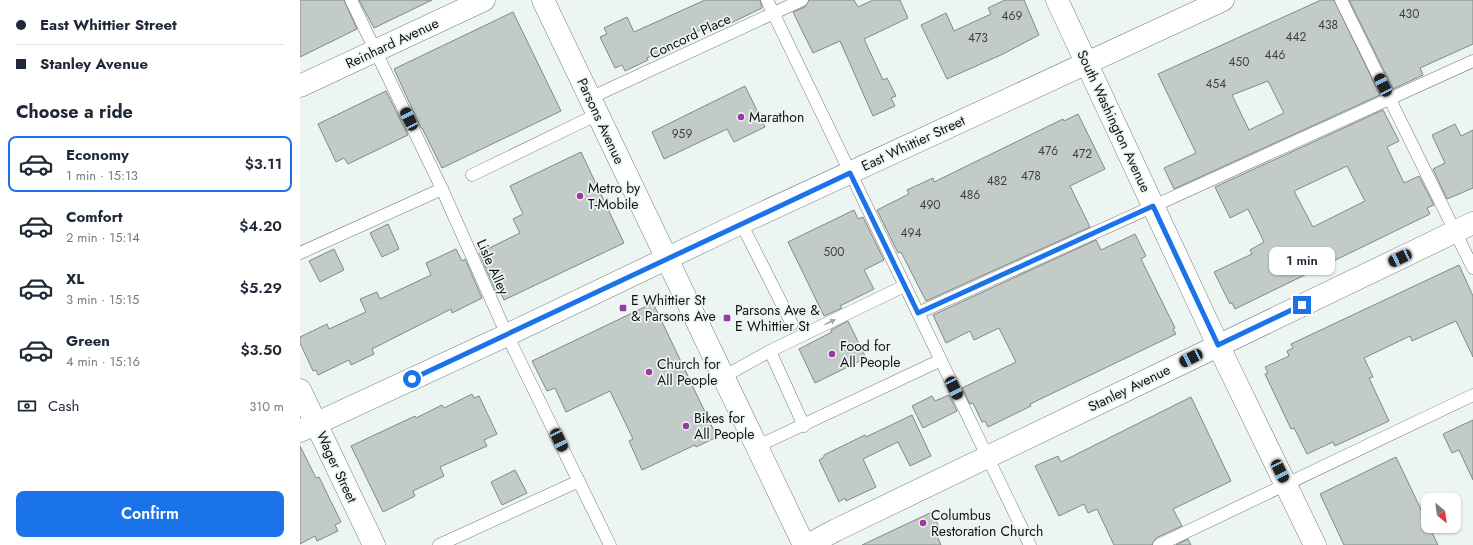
<!DOCTYPE html>
<html lang="en">
<head>
<meta charset="utf-8">
<style>
	:root { --surface:#fff; --page:#f2f2f3; --text:#1f2937; --muted:#747a83; --line:#e0e1e3; --accent:#1a73e8 }
	body { margin:0; font-family:Jost,sans-serif; background:var(--page); color:var(--text); height:100vh; display:flex; flex-direction:column; font-size:15px; white-space:nowrap }
	* { box-sizing:border-box; margin:0 }
	p { font-size:13px; color:var(--muted) }
	.icon { flex:none; width:22px; height:22px; fill:none; stroke:currentColor; stroke-width:2; stroke-linecap:round; stroke-linejoin:round }
	.map { position:relative; flex:1; overflow:hidden }
	.drawer { display:flex; flex-direction:column; background:var(--surface); width:300px }
	.drawer>* { flex:none }
	.top-card { display:grid; align-content:center; height:88px; padding:0 16px; background:var(--surface) }
	.needle { width:26px; rotate:151deg }
	.fabs { position:absolute; left:1121px; top:493px; display:grid; gap:8px }
	.fabs a { display:grid; place-items:center; width:40px; height:40px; border-radius:8px; background:var(--surface); box-shadow:0 1px 3px #0004; font-size:20px }
	.end { position:absolute; width:18px; height:18px; margin:-9px; border:5px solid #1a73e8; background:#fff; box-shadow:0 0 0 2px #fff }
	.from { border-radius:50% }
	.bubble { position:absolute; height:28px; border-radius:8px; background:var(--surface); box-shadow:0 1px 3px #0004; font-size:13px; font-weight:600; line-height:28px; text-align:center }
	.car { position:absolute; width:12px; height:24px; margin:-12px -6px; border-radius:5px; box-shadow:0 0 3px 1px #0007; background:linear-gradient(#222 24%,#8ab4d8 0 40%,#222 0 76%,#8ab4d8 0 86%,#222 0) }
	.top-card b { display:flex; align-items:center; gap:14px; height:38px; font-size:15px }
	.top-card b+b { border-top:1px solid var(--line) }
	.top-card i { width:10px; height:10px; background:var(--text) }
	ul { padding:0; list-style:none }
	li { display:flex; align-items:center; gap:12px; height:56px; margin:0 8px 6px; padding:0 8px; border:2px solid transparent; border-radius:8px }
	li div { flex:1 }
	li b { display:block; font-size:15px }
	li em { font-style:normal; font-weight:600 }
	li.on { border-color:var(--accent) }
	li>.icon { width:36px; height:36px; stroke-width:1.5 }
	h2 { padding:0 16px; font-size:18px; line-height:48px }
	.pay { display:flex; align-items:center; gap:10px; height:44px; padding:0 16px; font-size:15px }
	.pay p { margin-inline-start:auto }
	.action { display:flex; gap:8px; margin-top:auto; padding:8px 16px }
	.action a { flex:1; height:46px; border-radius:8px; background:var(--accent); color:#fff; font-size:16px; font-weight:600; line-height:46px; text-align:center }
	main { display:flex; flex:1; min-height:0 }
	.map>svg:first-child { display:block }
	.building { fill:#c2cbc8; stroke:#808986; fill-rule:evenodd }
	.lines { fill:none; stroke-linecap:round; stroke-linejoin:round }
	.lane-casing { stroke:#737c79; stroke-width:13 }
	.street-casing { stroke:#737c79; stroke-width:23 }
	.secondary-casing { stroke:#737c79; stroke-width:23 }
	.primary-casing { stroke:#737c79; stroke-width:23 }
	.lane { stroke:#fff; stroke-width:12 }
	.street { stroke:#fff; stroke-width:22 }
	.secondary { stroke:#fff; stroke-width:22 }
	.primary { stroke:#fff; stroke-width:22 }
	.oneway { fill:#9fa0a0 }
	.route { stroke:#1a73e8; stroke-width:5 }
	.poi-dot { fill:#983aa3; stroke:#ecf5f2; stroke-width:1.5 }
	.labels { text-anchor:middle; dominant-baseline:central; stroke-width:3.5; stroke-linejoin:round; paint-order:stroke }
	.number-label { font-size:12px; fill:#3c403f }
	.street-label { font-size:14px; fill:#0f1211; stroke:#ecf5f2 }
	.poi-label { font-size:14px; fill:#0f1211; stroke:#ecf5f2; text-anchor:start }
</style>
</head>
<body>
<main>
<section class="drawer">
<div class="top-card">
<b><i class="from"></i>East Whittier Street</b>
<b><i></i>Stanley Avenue</b>
</div>
<h2>Choose a ride</h2>
<ul>
<li class="on"><svg class="icon" aria-label="car" viewBox="0 0 24 24"><path d="M5 17H2v-5l4-1 3-4h7l3 4 3 1v5h-3M9 17h6M6 11h13"/><circle cx="7" cy="17" r="2"/><circle cx="17" cy="17" r="2"/></svg><div><b>Economy</b><p>1 min · 15:13</p></div><em>$3.11</em></li>
<li><svg class="icon" aria-label="car" viewBox="0 0 24 24"><path d="M5 17H2v-5l4-1 3-4h7l3 4 3 1v5h-3M9 17h6M6 11h13"/><circle cx="7" cy="17" r="2"/><circle cx="17" cy="17" r="2"/></svg><div><b>Comfort</b><p>2 min · 15:14</p></div><em>$4.20</em></li>
<li><svg class="icon" aria-label="car" viewBox="0 0 24 24"><path d="M5 17H2v-5l4-1 3-4h7l3 4 3 1v5h-3M9 17h6M6 11h13"/><circle cx="7" cy="17" r="2"/><circle cx="17" cy="17" r="2"/></svg><div><b>XL</b><p>3 min · 15:15</p></div><em>$5.29</em></li>
<li><svg class="icon" aria-label="car" viewBox="0 0 24 24"><path d="M5 17H2v-5l4-1 3-4h7l3 4 3 1v5h-3M9 17h6M6 11h13"/><circle cx="7" cy="17" r="2"/><circle cx="17" cy="17" r="2"/></svg><div><b>Green</b><p>4 min · 15:16</p></div><em>$3.50</em></li>
</ul>
<div class="pay"><svg class="icon" aria-label="cash" viewBox="0 0 24 24"><path d="M3 7h18v10H3z"/><circle cx="12" cy="12" r="2"/></svg>Cash<p>310 m</p></div>
<div class="action"><a>Confirm</a></div>
</section>
<div class="map">
<svg width="1173" height="545" viewBox="0 0 1173 545">
	<rect width="100%" height="100%" fill="#ecf5f2"/>
	<g class="building">
		<polygon points="0,0 44,0 57,29 0,57"/>
		<polygon points="59,0 132,0 74,28"/>
		<polygon points="405,0 460,0 462,8 431,23 428,17 381,39 382,40 347,58 348,60 325,71 322,65 315,68 300,37 307,34 304,28 327,17 334,32"/>
		<polygon points="509,0 554,0 558,7 573,0 600,0 608,18 564,39 583,80 587,78 596,96 591,98 595,106 573,116 540,41 513,53 493,12 505,7"/>
		<polygon points="705,0 724,0 739,35 703,54 647,79 621,25 646,13 654,31 691,14 688,8"/>
		<path d="M1021 0H1034L1080 95 874 189 864 168 896 153 858 74ZM968 81 984 113 949 130 932 95Z"/>
		<polygon points="1049,0 1173,0 1173,44 1120,68 1123,75 1093,89"/>
		<polygon points="213,12 261,111 142,168 122,128 121,128 94,69"/>
		<polygon points="445,86 465,127 434,142 427,129 364,159 352,132"/>
		<polygon points="86,91 108,135 48,164 44,158 36,162 18,124"/>
		<path d="M1083 110 1099 141 1087 147 1104 183 1119 176 1134 205 1127 208 1130 214 935 309 932 303 930 304 914 272 952 254 950 250 964 242 948 209 930 218 915 187ZM1047 166 1065 201 1013 227 994 191Z"/>
		<polygon points="778,114 805,169 770,186 790,227 626,301 601,252 598,253 577,210 609,194 607,190 633,178 634,182 763,119 764,121"/>
		<polygon points="1155,124 1161,136 1173,130 1173,188 1147,199 1133,169 1145,163 1132,135"/>
		<polygon points="281,152 324,243 204,300 199,290 196,292 179,253 220,233 213,219 223,214 210,186"/>
		<polygon points="554,210 558,219 563,217 584,260 564,270 574,289 540,306 542,308 524,316 488,242"/>
		<polygon points="88,224 99,249 82,257 70,233"/>
		<polygon points="835,234 846,256 841,259 875,328 873,329 876,334 730,404 731,406 688,427 685,421 682,422 673,403 670,404 662,388 716,362 699,328 674,340 670,331 646,343 633,315 796,240 801,250"/>
		<polygon points="34,249 44,270 20,282 9,261"/>
		<polygon points="156,249 162,261 165,259 182,298 152,313 151,309 72,349 74,354 51,365 49,360 18,375 16,370 13,371 0,343 0,337 27,324 29,329 66,312 60,299 77,292 80,299 131,275 126,263"/>
		<polygon points="1159,265 1173,296 1173,357 1156,321 1112,341 1110,336 1064,358 1073,377 1069,378 1089,421 1035,446 1033,442 1007,454 994,428 991,429 965,374 968,373 965,367 989,356 987,351 993,348 991,344"/>
		<polygon points="353,303 417,437 396,447 395,445 342,470 329,441 333,439 310,391 266,412 255,388 247,391 232,361"/>
		<polygon points="548,321 566,358 515,383 499,349 532,332 531,330"/>
		<polygon points="172,394 174,398 179,396 197,434 184,440 187,446 140,467 144,476 113,491 115,496 83,512 51,446 115,416 116,418 142,405 144,408"/>
		<polygon points="649,395 657,411 623,428 612,406 632,396 635,401"/>
		<polygon points="891,397 931,481 873,509 882,526 856,538 852,545 814,545 797,509 788,513 784,504 759,516 735,466 758,456 761,462"/>
		<polygon points="612,415 631,456 610,466 598,442 563,459 576,487 546,501 545,498 539,502 519,460 524,457 524,455 565,435 566,437"/>
		<polygon points="1173,420 1173,480 1159,450 1152,453 1143,434"/>
		<polygon points="0,446 16,478 19,477 41,522 35,525 38,531 17,541 15,536 0,544"/>
		<polygon points="1096,457 1138,545 1044,545 1020,494"/>
		<polygon points="215,470 227,493 202,505 191,482"/>
		<polygon points="632,512 642,534 637,536 641,545 562,545"/>
		<polygon points="888,539 891,545 876,545"/>
	</g>
	<g class="lines">
		<g class="lane-casing">
			<g id="lane">
				<polyline points="51,0 142,189 207,335 310,545"/>
				<polyline points="467,0 730,545"/>
				<polyline points="1041,0 1173,268"/>
				<polyline points="290,98 502,0"/>
				<polyline points="172,175 298,114"/>
				<polyline points="441,223 492,324"/>
				<polyline points="0,253 142,189"/>
				<polyline points="618,313 1173,61"/>
				<polyline points="470,351 504,426"/>
				<polyline points="423,377 470,351 604,286"/>
				<polyline points="456,447 641,360"/>
				<polyline points="139,545 279,481"/>
				<polyline points="859,545 1173,395"/>
			</g>
		</g>
		<g class="street-casing">
			<g id="street">
				<polyline points="757,0 918,345 1015,545"/>
				<polyline points="0,86 184,0"/>
				<polyline points="0,390 74,545"/>
				<polyline points="508,545 536,530 1173,223"/>
			</g>
		</g>
		<g class="secondary-casing">
			<polyline id="secondary" points="0,431 207,335 441,223 923,0"/>
		</g>
		<g class="primary-casing">
			<polyline id="primary" points="243,0 504,545"/>
		</g>
		<use href="#lane" class="lane"/>
		<use href="#street" class="street"/>
		<use href="#secondary" class="secondary"/>
		<use href="#primary" class="primary"/>
	</g>
	<defs><path id="oneway-solid" d="M-6-.8H1V-3.2L6.5 0L1 3.2V.8H-6Z"/></defs>
	<use class="oneway" href="#oneway-solid" transform="translate(530 322) rotate(-26)"/>
	<g class="lines">
		<polyline class="route" points="112,379 550,173 618,313 853,206 918,345 1002,305"/>
	</g>
	<g class="poi-dot">
		<circle cx="441" cy="117" r="4"/>
		<circle cx="280" cy="196" r="4"/>
		<rect x="319" y="304" width="8" height="8" rx="2"/>
		<rect x="423" y="314" width="8" height="8" rx="2"/>
		<circle cx="532" cy="354" r="4"/>
		<circle cx="349" cy="372" r="4"/>
		<circle cx="386" cy="426" r="4"/>
		<circle cx="623" cy="523" r="4"/>
	</g>
	<g class="labels">
		<g class="number-label">
			<text x="1109" y="14">430</text>
			<text x="712" y="16">469</text>
			<text x="1028" y="25">438</text>
			<text x="996" y="37">442</text>
			<text x="678" y="38">473</text>
			<text x="975" y="55">446</text>
			<text x="939" y="62">450</text>
			<text x="916" y="84">454</text>
			<text x="382" y="134">959</text>
			<text x="748" y="151">476</text>
			<text x="782" y="154">472</text>
			<text x="731" y="176">478</text>
			<text x="697" y="181">482</text>
			<text x="670" y="195">486</text>
			<text x="630" y="205">490</text>
			<text x="611" y="233">494</text>
			<text x="534" y="252">500</text>
		</g>
		<g class="street-label">
			<text transform="translate(390 36) rotate(-25)">Concord Place</text>
			<text transform="translate(92 43) rotate(-25)">Reinhard Avenue</text>
			<text transform="translate(301 121) rotate(65)">Parsons Avenue</text>
			<text transform="translate(814 121) rotate(65)">South Washington Avenue</text>
			<text transform="translate(613 143) rotate(-25)">East Whittier Street</text>
			<text transform="translate(193 267) rotate(66)">Lisle Alley</text>
			<text transform="translate(829 388) rotate(-26)">Stanley Avenue</text>
			<text transform="translate(37 467) rotate(65)">Wager Street</text>
		</g>
		<g class="poi-label">
			<text x="449" y="117">Marathon</text>
			<text x="288" y="188">Metro by<tspan x="288" dy="16">T-Mobile</tspan></text>
			<text x="331" y="300">E Whittier St<tspan x="331" dy="16">&amp; Parsons Ave</tspan></text>
			<text x="435" y="310">Parsons Ave &amp;<tspan x="435" dy="16">E Whittier St</tspan></text>
			<text x="540" y="346">Food for<tspan x="540" dy="16">All People</tspan></text>
			<text x="357" y="364">Church for<tspan x="357" dy="16">All People</tspan></text>
			<text x="394" y="418">Bikes for<tspan x="394" dy="16">All People</tspan></text>
			<text x="631" y="515">Columbus<tspan x="631" dy="16">Restoration Church</tspan></text>
		</g>
	</g>
</svg>
<div class="fabs">
<a><svg class="needle" viewBox="-14 -14 28 28"><path d="M0-13l5 13h-10z" fill="#e53935"/><path d="M0 13l5-13h-10z" fill="#747a83"/></svg></a>
</div>
<i class="end from" style="left:112px;top:379px"></i>
<i class="end" style="left:1002px;top:305px"></i>
<div class="bubble" style="left:969px;top:247px;width:66px">1 min</div>
<i class="car" style="left:1083px;top:85px;rotate:334deg"></i>
<i class="car" style="left:109px;top:119px;rotate:334deg"></i>
<i class="car" style="left:1100px;top:258px;rotate:245deg"></i>
<i class="car" style="left:891px;top:358px;rotate:244deg"></i>
<i class="car" style="left:654px;top:388px;rotate:154deg"></i>
<i class="car" style="left:259px;top:440px;rotate:154deg"></i>
<i class="car" style="left:980px;top:471px;rotate:154deg"></i>
</div>
</main>
</body>
</html>
